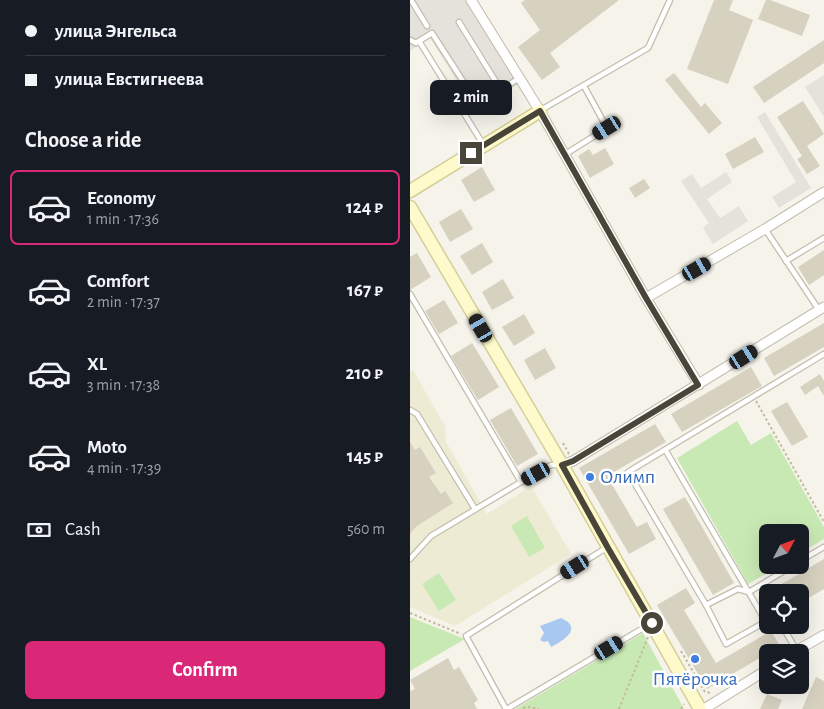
<!DOCTYPE html>
<html lang="en">
<head>
<meta charset="utf-8">
<style>
	:root { --surface:#171b24; --page:#20242c; --text:#f1f3f6; --muted:#9ea1a6; --line:#363941; --accent:#db2777 }
	body { margin:0; font-family:"Alegreya Sans",sans-serif; background:var(--page); color:var(--text); height:100vh; display:flex; flex-direction:column; font-size:19px; white-space:nowrap }
	* { box-sizing:border-box; margin:0 }
	p { font-size:16px; color:var(--muted) }
	.icon { flex:none; width:28px; height:28px; fill:none; stroke:currentColor; stroke-width:2; stroke-linecap:round; stroke-linejoin:round }
	.map { position:relative; flex:1; overflow:hidden }
	.side { display:flex; flex-direction:column; background:var(--surface); width:410px }
	.side>* { flex:none }
	.top-card { display:grid; align-content:center; height:110px; padding:0 25px; background:var(--surface) }
	.needle { width:32px; rotate:49deg }
	.controls { position:absolute; left:349px; top:524px; display:grid; gap:10px }
	.controls a { display:grid; place-items:center; width:50px; height:50px; border-radius:8px; background:var(--surface); box-shadow:0 5px 20px #0002; font-size:25px }
	.end { position:absolute; width:22px; height:22px; margin:-11px; border:6px solid #494538; background:#fff; box-shadow:0 0 0 2px #fff }
	.from { border-radius:50% }
	.bubble { position:absolute; height:35px; border-radius:8px; background:var(--surface); box-shadow:0 5px 20px #0002; font-size:16px; font-weight:600; line-height:35px; text-align:center }
	.car { position:absolute; width:15px; height:30px; margin:-15px -8px; border-radius:6px; box-shadow:0 0 4px 1px #0007; background:linear-gradient(#222 24%,#8ab4d8 0 40%,#222 0 76%,#8ab4d8 0 86%,#222 0) }
	.top-card b { display:flex; align-items:center; gap:18px; height:48px; font-size:19px }
	.top-card b+b { border-top:1px solid var(--line) }
	.top-card i { width:12px; height:12px; background:var(--text) }
	ul { padding:0; list-style:none }
	li { display:flex; align-items:center; gap:15px; height:75px; margin:0 10px 8px; padding:0 15px; border:2px solid transparent; border-radius:8px }
	li div { flex:1 }
	li b { display:block; font-size:19px }
	li em { font-style:normal; font-weight:600 }
	li.active { border-color:var(--accent) }
	li>.icon { width:45px; height:45px; stroke-width:1.5 }
	h2 { padding:0 25px; font-size:22px; line-height:60px }
	.pay { display:flex; align-items:center; gap:12px; height:55px; padding:0 25px; font-size:19px }
	.pay p { margin-inline-start:auto }
	.cta { display:flex; gap:10px; margin-top:auto; padding:10px 25px }
	.cta a { flex:1; height:58px; border-radius:8px; background:var(--accent); color:#fff; font-size:20px; font-weight:600; line-height:58px; text-align:center }
	main { display:flex; flex:1; min-height:0 }
	.map>svg:first-child { display:block }
	.industrial { fill:#e5e2dc }
	.education { fill:#eeebd5 }
	.green { fill:#c9e9b4 }
	.water { fill:#a8c8f1 }
	.building { fill:#d7d1c0 }
	.lines { fill:none; stroke-linecap:round; stroke-linejoin:round }
	.service-casing { stroke:#c1bdad; stroke-width:7 }
	.minor-casing { stroke:#c1bdad; stroke-width:11 }
	.secondary-casing { stroke:#d5ce9a; stroke-width:15 }
	.path { stroke:#c3bb9e; stroke-width:2; stroke-dasharray:2.5 2.5; stroke-linecap:butt }
	.service { stroke:#fff; stroke-width:4.5 }
	.minor { stroke:#fff; stroke-width:9 }
	.secondary { stroke:#fefacb; stroke-width:12 }
	.route { stroke:#494538; stroke-width:6 }
	.shop-dot { fill:#3f7fe0; stroke:#fff; stroke-width:2 }
	.labels { text-anchor:middle; dominant-baseline:central; stroke-width:5; stroke-linejoin:round; paint-order:stroke }
	.shop-label { font-size:20px; fill:#366cbe; stroke:#fff; text-anchor:start }
</style>
</head>
<body>
<main>
<section class="side">
<div class="top-card">
<b><i class="from"></i>улица Энгельса</b>
<b><i></i>улица Евстигнеева</b>
</div>
<h2>Choose a ride</h2>
<ul>
<li class="active"><svg class="icon" aria-label="car" viewBox="0 0 24 24"><path d="M5 17H2v-5l4-1 3-4h7l3 4 3 1v5h-3M9 17h6M6 11h13"/><circle cx="7" cy="17" r="2"/><circle cx="17" cy="17" r="2"/></svg><div><b>Economy</b><p>1 min · 17:36</p></div><em>124 ₽</em></li>
<li><svg class="icon" aria-label="car" viewBox="0 0 24 24"><path d="M5 17H2v-5l4-1 3-4h7l3 4 3 1v5h-3M9 17h6M6 11h13"/><circle cx="7" cy="17" r="2"/><circle cx="17" cy="17" r="2"/></svg><div><b>Comfort</b><p>2 min · 17:37</p></div><em>167 ₽</em></li>
<li><svg class="icon" aria-label="car" viewBox="0 0 24 24"><path d="M5 17H2v-5l4-1 3-4h7l3 4 3 1v5h-3M9 17h6M6 11h13"/><circle cx="7" cy="17" r="2"/><circle cx="17" cy="17" r="2"/></svg><div><b>XL</b><p>3 min · 17:38</p></div><em>210 ₽</em></li>
<li><svg class="icon" aria-label="car" viewBox="0 0 24 24"><path d="M5 17H2v-5l4-1 3-4h7l3 4 3 1v5h-3M9 17h6M6 11h13"/><circle cx="7" cy="17" r="2"/><circle cx="17" cy="17" r="2"/></svg><div><b>Moto</b><p>4 min · 17:39</p></div><em>145 ₽</em></li>
</ul>
<div class="pay"><svg class="icon" aria-label="cash" viewBox="0 0 24 24"><path d="M3 7h18v10H3z"/><circle cx="12" cy="12" r="2"/></svg>Cash<p>560 m</p></div>
<div class="cta"><a>Confirm</a></div>
</section>
<div class="map">
<svg width="414" height="709" viewBox="0 0 414 709">
	<rect width="100%" height="100%" fill="#f5f3ea"/>
	<g class="industrial">
		<polygon points="0,0 55,0 109,84 65,110 20,38 0,51"/>
		<polygon points="414,75 414,117 395,87"/>
		<polygon points="355,112 401,188 369,208 362,197 386,182 347,117"/>
		<polygon points="316,172 322,182 297,199 310,218 329,206 338,221 303,244 293,228 299,223 271,181 282,174 291,188"/>
	</g>
	<polygon class="education" points="3,370 35,426 36,442 77,514 121,486 161,554 45,626 0,607 0,372"/>
	<g class="green">
		<polygon points="327,421 341,445 361,433 414,527 414,539 390,553 390,532 358,532 358,565 371,565 338,584 267,458"/>
		<polygon points="117,516 135,548 119,557 101,526"/>
		<polygon points="29,573 46,600 29,611 12,584"/>
		<polygon points="0,617 55,639 0,671"/>
		<polygon points="233,633 274,709 106,709 107,708"/>
	</g>
	<path class="water" d="M151 618C174 628 153 641 141 647L138 641 134 642 130 640 134 633 130 626Z"/>
	<g class="building">
		<polygon points="115,0 209,0 140,53 150,67 132,80 108,47 130,30 111,3"/>
		<polygon points="304,0 323,0 319,10 343,20 318,84 277,69"/>
		<polygon points="356,0 360,0 400,15 392,36 348,19"/>
		<polygon points="414,40 414,63 354,103 343,87"/>
		<polygon points="264,73 291,107 295,103 312,123 299,134 255,80"/>
		<polygon points="393,101 414,134 397,146 410,166 397,174 387,159 392,156 367,117"/>
		<polygon points="345,137 354,152 323,169 315,154"/>
		<polygon points="195,148 204,164 180,178 168,156 179,149 183,155"/>
		<polygon points="72,167 85,190 64,202 51,180"/>
		<polygon points="234,179 240,188 225,198 219,188"/>
		<polygon points="51,209 63,229 40,242 29,222"/>
		<polygon points="72,243 83,262 62,275 50,256"/>
		<polygon points="414,250 414,275 399,285 388,267"/>
		<polygon points="7,253 21,277 0,290 0,257"/>
		<polygon points="93,279 104,298 82,310 72,292"/>
		<polygon points="34,300 48,323 29,334 15,311"/>
		<polygon points="114,314 125,333 104,346 92,327"/>
		<polygon points="414,323 414,347 364,376 354,358"/>
		<polygon points="62,343 89,387 68,400 41,356"/>
		<polygon points="135,348 146,368 125,380 114,360"/>
		<polygon points="341,367 352,386 272,432 261,414"/>
		<polygon points="410,374 414,381 414,396 408,386 395,395 390,387"/>
		<polygon points="377,402 398,437 382,446 361,411"/>
		<polygon points="101,408 128,454 107,466 80,420"/>
		<polygon points="245,424 256,442 197,476 227,527 237,522 246,539 219,554 169,468"/>
		<polygon points="0,442 5,450 10,447 26,473 19,477 31,494 35,491 43,503 7,526 0,534"/>
		<polygon points="275,497 324,583 303,595 253,509"/>
		<polygon points="414,559 414,589 390,603 390,592 358,592 358,615 348,598"/>
		<polygon points="276,588 285,603 274,610 306,663 361,631 370,646 297,689 247,605"/>
		<polygon points="38,658 44,670 49,667 68,700 64,703 67,709 0,709 0,691 5,689 0,680"/>
		<polygon points="406,677 414,681 414,709 392,709"/>
		<polygon points="357,694 372,700 368,709 350,709"/>
	</g>
	<g class="lines">
		<g class="service-casing">
			<g id="service">
				<polyline points="1,0 17,26"/>
				<polyline points="49,22 91,90 109,78"/>
				<polyline points="0,40 6,43 22,33 67,103"/>
				<polyline points="9,41 73,144"/>
				<polyline points="131,110 238,48 260,0"/>
				<polyline points="154,155 197,128 174,86"/>
				<polyline points="355,229 409,310"/>
				<polyline points="376,261 414,238"/>
				<polyline points="0,294 111,482 141,465 149,465"/>
				<polyline points="0,410 7,414 65,509"/>
				<polyline points="256,451 356,622"/>
				<polyline points="0,559 21,536 111,482"/>
				<polyline points="390,561 414,547"/>
				<polyline points="296,605 328,589 339,592 384,565"/>
				<polyline points="355,622 316,644 296,605 218,472 414,354"/>
				<polyline points="369,625 374,629 387,651"/>
				<polyline points="96,709 56,636 196,548"/>
				<polyline points="97,709 240,624"/>
			</g>
		</g>
		<g class="minor-casing">
			<g id="minor">
				<polyline points="61,0 130,111 236,298 289,385"/>
				<polyline points="236,298 355,229 414,192"/>
				<polyline points="152,465 163,461 414,307"/>
				<polyline points="384,652 414,635"/>
				<polyline points="294,709 358,669"/>
			</g>
		</g>
		<g class="secondary-casing">
			<g id="secondary">
				<polyline points="0,191 130,111"/>
				<polyline points="0,207 152,465 290,709"/>
			</g>
		</g>
		<g class="path">
			<polyline points="346,401 414,522"/>
			<polyline points="153,443 159,454"/>
			<polyline points="0,613 51,634"/>
			<polyline points="271,651 295,692 302,693"/>
			<polyline points="113,708 119,707 129,709"/>
			<polyline points="209,709 238,637"/>
			<polyline points="271,709 274,704"/>
		</g>
		<use href="#service" class="service"/>
		<use href="#minor" class="minor"/>
		<use href="#secondary" class="secondary"/>
	</g>
	<g class="lines">
		<polyline class="route" points="61,153 130,111 236,298 288,385 163,461 152,465 198,548 242,623"/>
	</g>
	<g class="shop-dot">
		<circle cx="180" cy="477" r="5"/>
		<circle cx="285" cy="659" r="5"/>
	</g>
	<g class="labels">
		<g class="shop-label">
			<text x="190" y="477">Олимп</text>
			<text x="285" y="679" text-anchor="middle">Пятёрочка</text>
		</g>
	</g>
</svg>
<div class="controls">
<a><svg class="needle" viewBox="-14 -14 28 28"><path d="M0-13l5 13h-10z" fill="#e53935"/><path d="M0 13l5-13h-10z" fill="#9ea1a6"/></svg></a>
<a><svg class="icon" aria-label="locate" viewBox="0 0 24 24"><circle cx="12" cy="12" r="6"/><path d="M12 2v4M12 18v4M2 12h4M18 12h4"/></svg></a>
<a><svg class="icon" aria-label="layers" viewBox="0 0 24 24"><path d="M12 4l9 5-9 5-9-5zM3 14l9 5 9-5"/></svg></a>
</div>
<i class="end from" style="left:242px;top:623px"></i>
<i class="end" style="left:61px;top:153px"></i>
<div class="bubble" style="left:20px;top:80px;width:82px">2 min</div>
<i class="car" style="left:197px;top:128px;rotate:239deg"></i>
<i class="car" style="left:287px;top:269px;rotate:60deg"></i>
<i class="car" style="left:71px;top:328px;rotate:330deg"></i>
<i class="car" style="left:334px;top:357px;rotate:58deg"></i>
<i class="car" style="left:126px;top:474px;rotate:241deg"></i>
<i class="car" style="left:165px;top:567px;rotate:238deg"></i>
<i class="car" style="left:199px;top:648px;rotate:59deg"></i>
</div>
</main>
</body>
</html>
